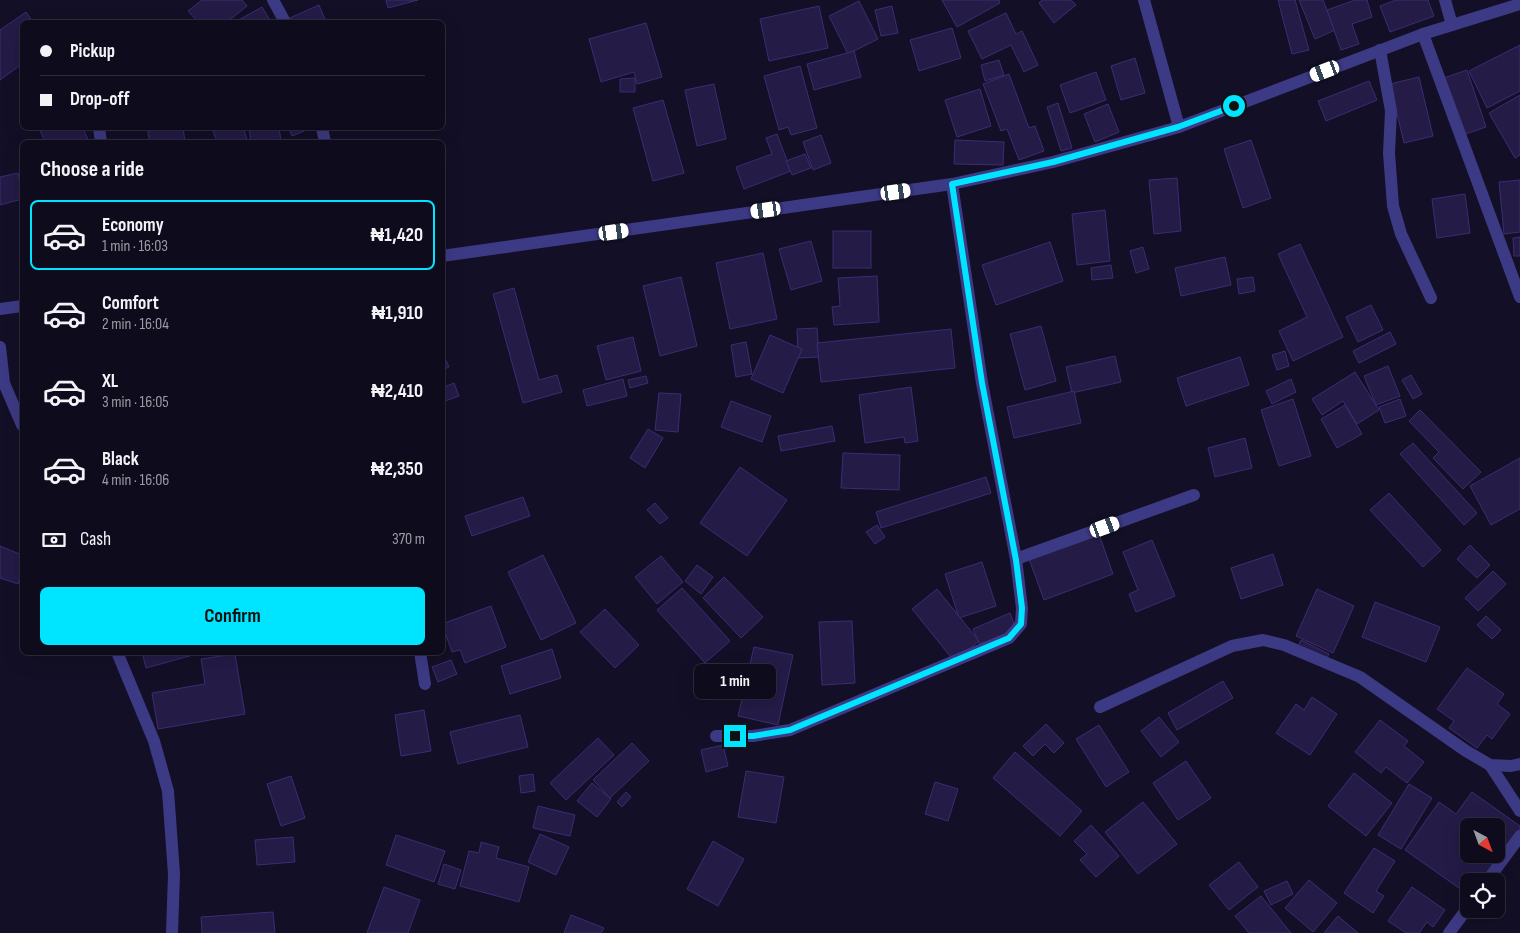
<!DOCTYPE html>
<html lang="en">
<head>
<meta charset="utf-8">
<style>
	:root { --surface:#0e0b1c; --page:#171425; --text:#f1f3f6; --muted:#9b9ba3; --line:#2e2b3b; --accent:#00e5ff }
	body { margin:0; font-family:"Sofia Sans Condensed",sans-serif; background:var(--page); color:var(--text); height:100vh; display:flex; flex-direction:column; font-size:19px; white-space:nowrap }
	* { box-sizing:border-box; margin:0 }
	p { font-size:16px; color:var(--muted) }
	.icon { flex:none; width:28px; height:28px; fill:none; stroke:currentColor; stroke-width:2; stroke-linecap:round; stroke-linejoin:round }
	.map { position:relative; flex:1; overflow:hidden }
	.sheet { position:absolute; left:20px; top:140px; width:425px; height:515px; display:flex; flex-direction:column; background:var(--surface); border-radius:8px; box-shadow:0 5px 20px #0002,0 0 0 1px var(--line) }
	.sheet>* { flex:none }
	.top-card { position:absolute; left:20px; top:20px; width:425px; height:110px; border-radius:8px; box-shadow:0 5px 20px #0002,0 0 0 1px var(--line); display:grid; align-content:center; height:110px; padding:0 20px; background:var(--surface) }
	.needle { width:32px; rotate:139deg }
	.fabs { position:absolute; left:1460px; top:818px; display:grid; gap:10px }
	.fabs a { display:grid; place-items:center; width:45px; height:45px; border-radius:8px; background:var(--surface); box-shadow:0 5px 20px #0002,0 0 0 1px var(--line); font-size:25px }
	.end { position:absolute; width:22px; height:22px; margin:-11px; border:6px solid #00e5ff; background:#111; box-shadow:0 0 0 2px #111 }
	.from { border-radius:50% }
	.bubble { position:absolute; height:35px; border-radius:8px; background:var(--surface); box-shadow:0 5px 20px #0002,0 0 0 1px var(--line); font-size:16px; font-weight:700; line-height:35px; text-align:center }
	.car { position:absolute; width:15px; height:30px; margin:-15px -8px; border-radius:6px; box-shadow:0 0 4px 1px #0007; background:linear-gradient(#fff 24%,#345 0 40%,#fff 0 76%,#345 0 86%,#fff 0) }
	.top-card b { display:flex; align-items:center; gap:18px; height:48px; font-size:19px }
	.top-card b+b { border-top:1px solid var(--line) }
	.top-card i { width:12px; height:12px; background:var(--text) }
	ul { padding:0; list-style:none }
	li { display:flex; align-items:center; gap:15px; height:70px; margin:0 10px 8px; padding:0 10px; border:2px solid transparent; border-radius:8px }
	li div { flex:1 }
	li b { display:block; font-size:19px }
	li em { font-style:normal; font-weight:700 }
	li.on { border-color:var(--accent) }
	li>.icon { width:45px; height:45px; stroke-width:1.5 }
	h2 { padding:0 20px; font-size:22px; line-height:60px }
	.pay { display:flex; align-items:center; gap:12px; height:55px; padding:0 20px; font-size:19px }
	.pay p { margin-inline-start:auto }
	.button { display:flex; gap:10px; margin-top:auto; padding:10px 20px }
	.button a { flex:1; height:58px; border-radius:8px; background:var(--accent); color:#111; font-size:20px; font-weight:700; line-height:58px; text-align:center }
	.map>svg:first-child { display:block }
	.building { fill:#241b47; stroke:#3b2d73; fill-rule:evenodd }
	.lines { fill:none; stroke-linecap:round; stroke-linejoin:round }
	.street { stroke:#3d3a85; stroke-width:12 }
	.route { stroke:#00e5ff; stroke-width:6 }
</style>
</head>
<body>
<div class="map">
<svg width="1520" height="933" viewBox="0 0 1520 933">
	<rect width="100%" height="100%" fill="#130f26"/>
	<g class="building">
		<polygon points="202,0 242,0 247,6 227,22 198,22 188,11"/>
		<polygon points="386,0 418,0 388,8"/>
		<polygon points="942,0 999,0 1000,3 957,27"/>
		<polygon points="1042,0 1071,0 1076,5 1054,23 1039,3"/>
		<polygon points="1278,0 1295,0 1309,50 1292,54"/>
		<polygon points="1299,0 1323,0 1335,30 1315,39"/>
		<polygon points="1355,0 1367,0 1372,17 1352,24 1359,44 1341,50 1327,10"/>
		<polygon points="1396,0 1428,0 1434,16 1390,32 1380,6"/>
		<polygon points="859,1 878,39 848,54 829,16"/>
		<polygon points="319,5 326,22 292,22 290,18"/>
		<polygon points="819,6 828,48 769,61 760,19"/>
		<polygon points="892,6 898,33 881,36 875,10"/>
		<polygon points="262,7 271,22 235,22"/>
		<polygon points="26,12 33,22 22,22 22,64 0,80 0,30"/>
		<polygon points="1006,13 1016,34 1022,31 1038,65 1024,72 1011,45 982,59 968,31"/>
		<polygon points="646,23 662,77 637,84 634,72 601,82 589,39"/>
		<polygon points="952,28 961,58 919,71 910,40"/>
		<polygon points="1520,45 1520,91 1487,108 1469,71"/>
		<polygon points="854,51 861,77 814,90 807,64"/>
		<polygon points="1135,58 1145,93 1121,100 1111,66"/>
		<polygon points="999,60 1004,75 985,81 981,65"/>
		<polygon points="800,66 817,128 791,135 788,127 779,130 764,76"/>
		<polygon points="1467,70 1486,127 1460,136 1441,79"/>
		<polygon points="1096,72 1106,100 1070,113 1060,85"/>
		<polygon points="1009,74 1029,128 1035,126 1044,151 1019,160 1007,129 1001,131 983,84"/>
		<polygon points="1419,77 1433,136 1404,143 1390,84"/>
		<polygon points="635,78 635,92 620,92 620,79"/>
		<polygon points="1369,81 1377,100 1326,121 1318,101"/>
		<polygon points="714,84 726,139 697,146 685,90"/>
		<polygon points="980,89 991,126 957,137 945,100"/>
		<polygon points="1520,95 1520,155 1515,158 1489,113"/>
		<polygon points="663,100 684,173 653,181 633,108"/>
		<polygon points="1058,103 1072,148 1061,151 1047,107"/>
		<polygon points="1108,104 1119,132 1095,142 1084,114"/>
		<polygon points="39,128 83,128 89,142 45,142"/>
		<polygon points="147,128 183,128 185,142 150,142"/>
		<polygon points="212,128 243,128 247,139 236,142 217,142"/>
		<polygon points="249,128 279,128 281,141 251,142"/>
		<polygon points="289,128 303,128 304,131 292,136"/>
		<polygon points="777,134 791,171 744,189 736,167 772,154 766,138"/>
		<polygon points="821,135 831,163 813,170 803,142"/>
		<polygon points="955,140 1004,142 1003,165 954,164"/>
		<polygon points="1251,140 1271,198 1243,208 1224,149"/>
		<polygon points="805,154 811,168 792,175 786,161"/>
		<polygon points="18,173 22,190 22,199 0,205 0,177"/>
		<polygon points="1177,178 1181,231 1154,234 1149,180"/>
		<polygon points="1520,180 1520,232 1504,234 1499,182"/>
		<polygon points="1465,194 1470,233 1437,238 1432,199"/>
		<polygon points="1105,210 1110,261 1077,265 1072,214"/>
		<rect x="833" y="231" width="38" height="37"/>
		<polygon points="1520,237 1520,256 1514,256 1513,238"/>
		<polygon points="811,241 822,281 791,290 779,249"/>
		<polygon points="1050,242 1063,281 996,305 982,265"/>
		<polygon points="1300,244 1343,337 1293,361 1279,331 1307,317 1278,254"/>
		<polygon points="1143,247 1149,269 1136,273 1130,251"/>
		<polygon points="763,253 777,319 730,329 716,263"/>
		<polygon points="1225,257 1231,285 1181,296 1175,268"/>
		<polygon points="1111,265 1113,278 1092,280 1091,268"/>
		<polygon points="877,276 879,322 834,325 832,307 840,306 838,278"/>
		<polygon points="681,277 697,346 660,356 643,286"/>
		<polygon points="1253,277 1255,291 1239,294 1237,279"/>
		<polygon points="514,288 539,380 557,375 562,392 523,403 493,294"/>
		<polygon points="1371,305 1383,330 1358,342 1346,317"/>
		<polygon points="1041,326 1056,381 1025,390 1010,334"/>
		<polygon points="817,328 819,357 798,358 797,329"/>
		<polygon points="951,329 955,368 821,382 817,343"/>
		<polygon points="1390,332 1396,344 1359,363 1353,351"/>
		<polygon points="770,335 802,349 783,393 751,379"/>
		<polygon points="633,337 641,371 606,380 597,346"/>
		<polygon points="746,342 752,374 736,377 731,345"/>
		<polygon points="1285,351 1289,366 1277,370 1272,355"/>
		<polygon points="442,352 449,367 442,370"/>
		<polygon points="1115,356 1121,382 1072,393 1066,367"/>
		<polygon points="1240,357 1249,385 1186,406 1177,378"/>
		<polygon points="1388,366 1400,396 1376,405 1364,376"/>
		<polygon points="1355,372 1379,410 1357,424 1343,401 1322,415 1312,399"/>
		<polygon points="1411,375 1422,394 1413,399 1402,380"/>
		<polygon points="646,376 648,383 630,388 628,380"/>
		<polygon points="623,379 627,396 587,406 583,390"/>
		<polygon points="1291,379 1296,392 1272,404 1266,391"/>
		<polygon points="454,383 459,396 442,402 442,388"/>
		<polygon points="911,387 918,441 905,443 904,437 865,443 859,395"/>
		<polygon points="1074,391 1081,423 1014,438 1007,407"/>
		<polygon points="659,393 681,394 678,432 655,430"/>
		<polygon points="1293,399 1311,456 1279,466 1261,410"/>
		<polygon points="1400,399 1406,416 1385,423 1379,407"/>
		<polygon points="731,401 771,416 762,442 721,427"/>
		<polygon points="1345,405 1362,434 1337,448 1321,419"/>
		<polygon points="1420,410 1481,472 1463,489 1433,458 1439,452 1409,421"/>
		<polygon points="832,426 835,441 781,451 778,436"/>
		<polygon points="648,429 663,438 645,468 630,458"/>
		<polygon points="1245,438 1252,468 1215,477 1208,448"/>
		<polygon points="1413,443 1477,513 1464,525 1400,454"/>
		<polygon points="843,453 900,455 899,490 841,488"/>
		<polygon points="1520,458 1520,509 1491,525 1470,486"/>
		<polygon points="740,467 787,500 747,556 700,523"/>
		<polygon points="986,477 991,493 881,528 876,512"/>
		<polygon points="1389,493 1441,550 1423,567 1370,510"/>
		<polygon points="523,497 530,516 472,536 465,516"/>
		<polygon points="655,503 668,518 660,524 647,510"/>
		<polygon points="877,525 885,537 875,544 866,532"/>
		<polygon points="1099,534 1113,574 1044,600 1029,559"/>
		<polygon points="1152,540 1175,596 1136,612 1129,594 1138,590 1123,552"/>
		<polygon points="1470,545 1490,565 1477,578 1457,559"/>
		<polygon points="0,546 22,555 22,571 18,584 0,578"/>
		<polygon points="1273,554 1283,585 1241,599 1231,568"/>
		<polygon points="543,555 576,623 541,640 508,572"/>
		<polygon points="661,556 683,582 657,604 635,577"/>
		<polygon points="982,562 996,606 959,618 945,574"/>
		<polygon points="697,565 713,577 701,594 685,581"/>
		<polygon points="1493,571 1506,584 1478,611 1465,598"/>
		<polygon points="724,577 763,617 741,638 703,598"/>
		<polygon points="682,588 730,641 705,663 657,610"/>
		<polygon points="937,589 979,641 954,661 912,609"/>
		<polygon points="1317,589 1354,606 1333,653 1296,636"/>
		<polygon points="1375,602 1440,627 1426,662 1362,637"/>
		<polygon points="491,606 506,647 465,663 460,650 452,652 442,624"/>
		<polygon points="605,609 639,645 615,668 580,632"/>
		<polygon points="1010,613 1016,629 980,645 973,629"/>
		<polygon points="1486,616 1501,630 1492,639 1477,625"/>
		<polygon points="852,621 855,683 822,685 819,622"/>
		<polygon points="1301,640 1329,654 1324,664 1296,650"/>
		<polygon points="754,647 793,655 778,725 738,716"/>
		<polygon points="552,649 561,678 510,694 501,666"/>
		<polygon points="142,652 204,652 146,668"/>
		<polygon points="235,654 245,714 158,729 152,693 205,684 201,659"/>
		<polygon points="451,660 457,674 438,682 432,667"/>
		<polygon points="1467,668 1504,694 1497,704 1510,714 1492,739 1487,735 1477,748 1449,728 1454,721 1437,709"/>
		<polygon points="1223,681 1233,698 1177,730 1168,713"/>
		<polygon points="1312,697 1337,714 1310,755 1276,733 1296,704 1304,710"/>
		<polygon points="424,710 431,751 401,756 395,715"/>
		<polygon points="520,715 528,747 458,764 450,732"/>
		<polygon points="1159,717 1179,742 1161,757 1141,731"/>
		<polygon points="1380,720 1408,741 1404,746 1424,762 1407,783 1386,767 1381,773 1355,752"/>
		<polygon points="1046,724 1064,743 1054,753 1045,744 1033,756 1023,746"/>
		<polygon points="1099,725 1129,772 1106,787 1076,739"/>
		<polygon points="598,738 614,755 566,800 550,783"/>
		<polygon points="632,743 649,761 610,798 593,780"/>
		<polygon points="723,745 728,766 706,772 701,750"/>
		<polygon points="1015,752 1082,811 1060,836 993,778"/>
		<polygon points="1186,761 1211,798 1178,820 1153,783"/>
		<polygon points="746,771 784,777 776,823 738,817"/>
		<polygon points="1354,773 1392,803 1366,836 1328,806"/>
		<polygon points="533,774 535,791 521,793 519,776"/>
		<polygon points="291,776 305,818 281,826 267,784"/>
		<polygon points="935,782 958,789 948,821 925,814"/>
		<polygon points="592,783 611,799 597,817 577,801"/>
		<polygon points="1409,784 1432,798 1401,849 1378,835"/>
		<polygon points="626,792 631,797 622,807 617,802"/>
		<path d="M1472 792 1520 826V828L1482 881H1469V895L1405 850 1439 802 1456 814ZM1469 826H1496V854H1469Z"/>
		<polygon points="1143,802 1177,844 1138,874 1105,832"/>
		<polygon points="538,806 575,815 570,836 533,828"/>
		<polygon points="1091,825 1119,856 1096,877 1080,860 1087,854 1074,841"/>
		<polygon points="540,834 569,847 556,875 528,862"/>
		<polygon points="396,835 445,851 434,882 386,865"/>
		<polygon points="293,837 295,862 257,865 255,840"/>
		<polygon points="713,841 744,859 718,906 687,889"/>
		<polygon points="481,842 499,847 496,858 529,867 519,902 460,886 469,851 479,853"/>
		<polygon points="1374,848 1395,861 1376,891 1384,896 1373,913 1344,893"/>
		<polygon points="1239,862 1258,887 1229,910 1209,885"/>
		<polygon points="444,864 461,870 455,889 438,884"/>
		<polygon points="1309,880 1337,903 1313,932 1285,908"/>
		<polygon points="1287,881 1293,894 1271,905 1264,891"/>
		<polygon points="384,887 420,900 408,933 367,933"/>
		<polygon points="1412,887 1445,910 1433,927 1427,922 1419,933 1406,933 1388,921"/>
		<polygon points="1261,896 1291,933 1249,933 1235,916"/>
		<polygon points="273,912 275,933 202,933 201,917"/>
		<polygon points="571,915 604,928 601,933 564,933"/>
		<polygon points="1338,916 1358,933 1324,933"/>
	</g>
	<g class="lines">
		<g class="street">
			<polyline points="273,0 285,22"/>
			<polyline points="1144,0 1179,127"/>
			<polyline points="1445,0 1452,25"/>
			<polyline points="1423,34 1520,297"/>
			<polyline points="1380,50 1391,111 1389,153 1393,206 1401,234 1431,298"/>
			<polyline points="99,128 101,142"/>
			<polyline points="322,128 325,142"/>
			<polyline points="442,256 952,184 1053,162 1179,127 1423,34 1520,4"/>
			<polyline points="0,309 22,306"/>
			<polyline points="0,347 4,383 22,425"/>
			<polyline points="1016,559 1194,495"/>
			<polyline points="117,652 154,741 168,791 174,874 172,933"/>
			<polyline points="420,652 425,684"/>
			<polyline points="1100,707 1232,646 1263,640 1284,645 1360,677 1466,751 1490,765 1511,766 1520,764"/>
			<polyline points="716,736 753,736 790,730 1009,638 1021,624 1022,608 1016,559 982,383 952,184"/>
			<polyline points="1490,765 1520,811"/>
			<polyline points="1487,881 1520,836"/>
			<polyline points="1449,933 1469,906"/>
		</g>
	</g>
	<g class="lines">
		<polyline class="route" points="735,736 753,736 790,730 1009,638 1021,624 1022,608 1016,560 982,383 952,184 1053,162 1178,127 1234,106"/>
	</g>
</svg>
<div class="fabs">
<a><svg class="needle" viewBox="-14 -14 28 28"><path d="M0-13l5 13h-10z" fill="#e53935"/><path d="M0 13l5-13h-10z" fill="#9b9ba3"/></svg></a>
<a><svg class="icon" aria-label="locate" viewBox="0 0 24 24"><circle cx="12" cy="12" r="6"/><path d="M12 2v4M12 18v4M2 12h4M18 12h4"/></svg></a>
</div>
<i class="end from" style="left:1234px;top:106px"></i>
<i class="end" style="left:735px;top:736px"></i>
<div class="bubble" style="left:694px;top:664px;width:82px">1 min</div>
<i class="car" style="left:1325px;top:71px;rotate:249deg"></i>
<i class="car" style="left:896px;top:192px;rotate:82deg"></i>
<i class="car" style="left:766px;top:210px;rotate:262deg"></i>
<i class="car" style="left:614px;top:232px;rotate:82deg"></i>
<i class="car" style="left:1105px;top:527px;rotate:70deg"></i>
<div class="top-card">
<b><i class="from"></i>Pickup</b>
<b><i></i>Drop-off</b>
</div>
<section class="sheet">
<h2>Choose a ride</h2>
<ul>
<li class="on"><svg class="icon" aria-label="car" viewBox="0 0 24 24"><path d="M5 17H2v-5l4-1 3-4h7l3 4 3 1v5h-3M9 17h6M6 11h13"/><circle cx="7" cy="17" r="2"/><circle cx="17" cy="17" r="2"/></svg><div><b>Economy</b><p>1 min · 16:03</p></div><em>₦1,420</em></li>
<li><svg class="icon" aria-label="car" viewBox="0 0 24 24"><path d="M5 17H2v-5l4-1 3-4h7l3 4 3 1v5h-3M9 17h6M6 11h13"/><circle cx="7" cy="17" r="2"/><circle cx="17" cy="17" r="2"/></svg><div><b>Comfort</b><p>2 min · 16:04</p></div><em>₦1,910</em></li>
<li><svg class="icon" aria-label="car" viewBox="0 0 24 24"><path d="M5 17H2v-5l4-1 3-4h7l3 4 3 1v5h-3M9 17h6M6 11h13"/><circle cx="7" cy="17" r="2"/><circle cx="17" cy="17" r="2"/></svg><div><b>XL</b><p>3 min · 16:05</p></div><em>₦2,410</em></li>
<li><svg class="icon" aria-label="car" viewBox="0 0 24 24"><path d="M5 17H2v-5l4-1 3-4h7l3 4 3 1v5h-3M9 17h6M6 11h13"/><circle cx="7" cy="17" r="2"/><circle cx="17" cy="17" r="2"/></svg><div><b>Black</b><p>4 min · 16:06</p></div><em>₦2,350</em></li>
</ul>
<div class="pay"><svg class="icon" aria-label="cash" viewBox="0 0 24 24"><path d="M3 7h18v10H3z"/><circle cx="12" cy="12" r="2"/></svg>Cash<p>370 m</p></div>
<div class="button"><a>Confirm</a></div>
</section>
</div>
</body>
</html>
